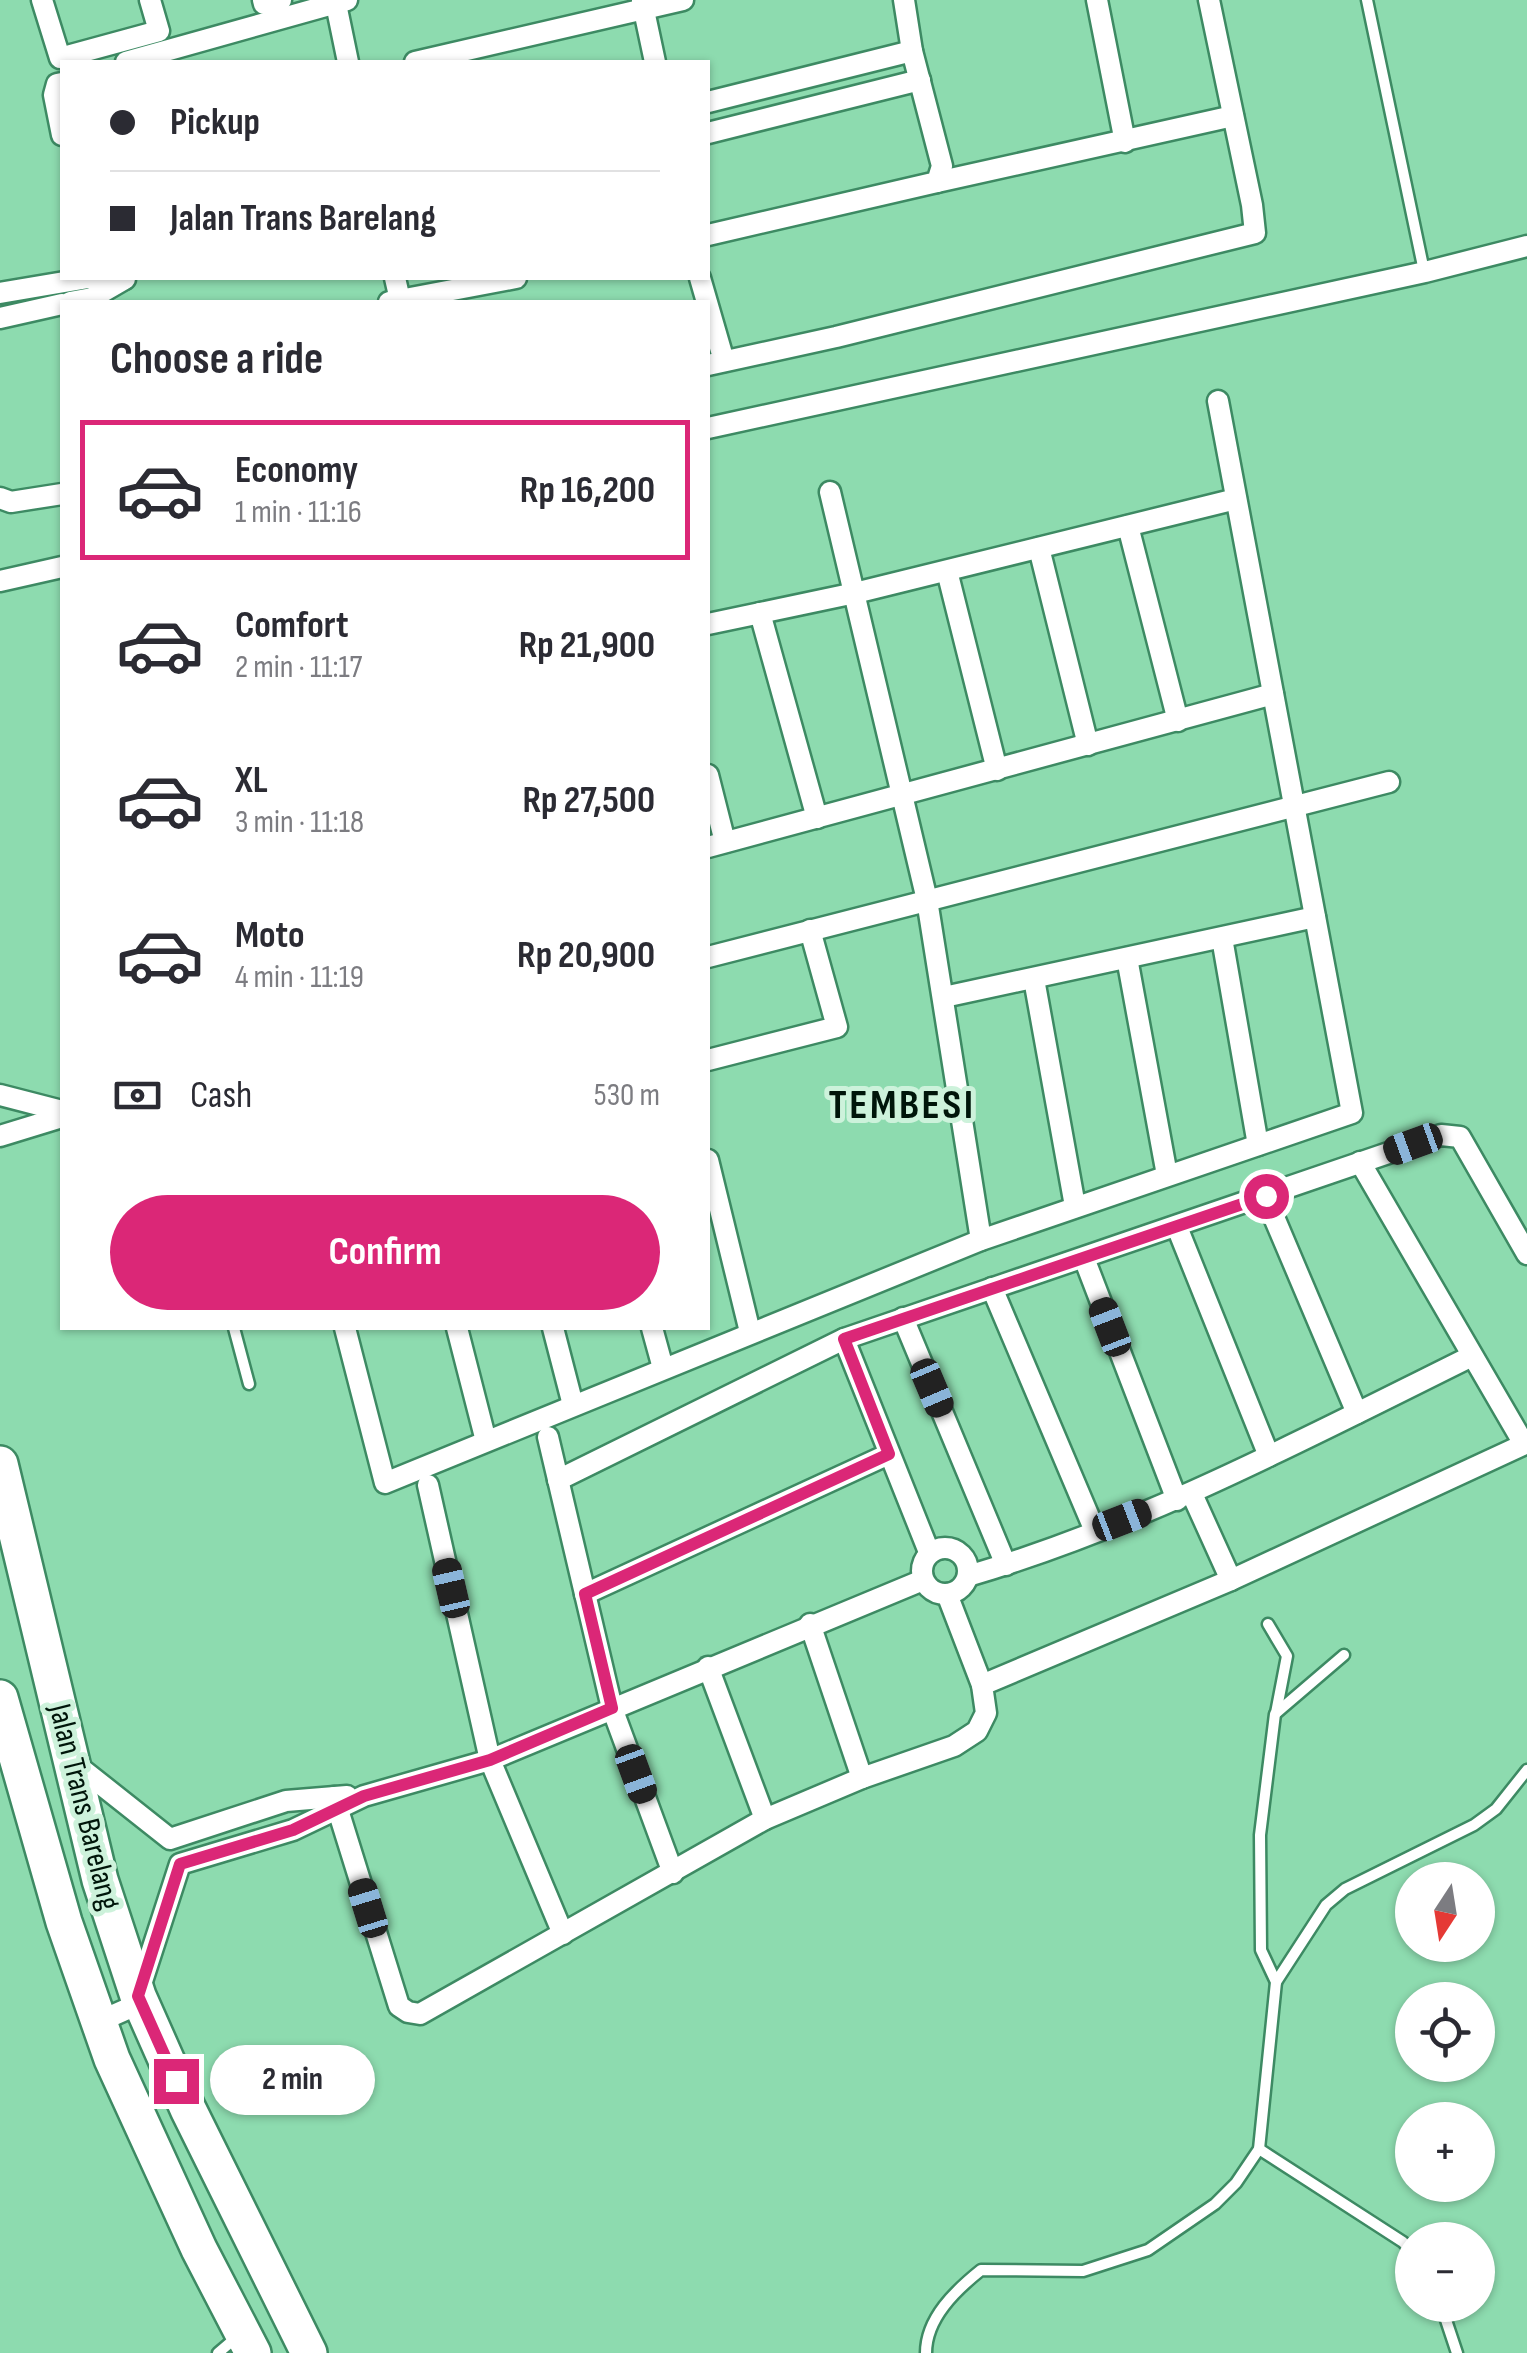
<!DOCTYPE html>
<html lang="en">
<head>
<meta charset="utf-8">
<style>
	:root { --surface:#fff; --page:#f2f2f3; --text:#2b2b33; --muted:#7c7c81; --line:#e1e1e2; --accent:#db2777 }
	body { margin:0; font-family:"Sofia Sans Condensed",sans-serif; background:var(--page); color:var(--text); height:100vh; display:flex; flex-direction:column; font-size:38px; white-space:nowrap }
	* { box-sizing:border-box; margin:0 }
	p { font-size:32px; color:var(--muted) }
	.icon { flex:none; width:55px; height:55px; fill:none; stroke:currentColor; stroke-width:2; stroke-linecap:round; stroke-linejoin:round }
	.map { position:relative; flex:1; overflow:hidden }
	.panel { position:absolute; left:60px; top:300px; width:650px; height:1030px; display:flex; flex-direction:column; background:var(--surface); border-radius:0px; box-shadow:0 2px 8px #0004 }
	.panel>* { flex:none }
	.banner { position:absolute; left:60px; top:60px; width:650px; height:220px; border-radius:0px; box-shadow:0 2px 8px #0004; display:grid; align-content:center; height:220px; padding:0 50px; background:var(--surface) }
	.needle { width:65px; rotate:192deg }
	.fabs { position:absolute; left:1395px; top:1862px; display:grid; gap:20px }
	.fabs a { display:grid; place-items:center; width:100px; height:100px; border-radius:50%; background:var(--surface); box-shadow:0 2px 8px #0004; font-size:50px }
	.end { position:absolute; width:45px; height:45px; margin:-22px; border:12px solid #db2777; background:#fff; box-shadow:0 0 0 5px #fff }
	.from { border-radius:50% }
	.bubble { position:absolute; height:70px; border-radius:35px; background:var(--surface); box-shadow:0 2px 8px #0004; font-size:32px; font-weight:700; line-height:70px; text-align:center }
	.car { position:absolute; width:30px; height:60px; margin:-30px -15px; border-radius:12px; box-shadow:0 0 8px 2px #0007; background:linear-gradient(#222 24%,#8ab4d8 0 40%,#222 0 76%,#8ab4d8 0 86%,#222 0) }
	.banner b { display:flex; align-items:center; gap:35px; height:95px; font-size:38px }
	.banner b+b { border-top:2px solid var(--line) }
	.banner i { width:25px; height:25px; background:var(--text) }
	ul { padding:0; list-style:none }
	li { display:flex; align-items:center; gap:30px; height:140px; margin:0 20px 15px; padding:0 30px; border:5px solid transparent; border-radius:0px }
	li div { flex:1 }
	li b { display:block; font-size:38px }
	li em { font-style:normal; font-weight:700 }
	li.selected { border-color:var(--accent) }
	li>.icon { width:90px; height:90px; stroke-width:1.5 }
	h2 { padding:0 50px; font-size:45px; line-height:120px }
	.pay { display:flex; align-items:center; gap:25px; height:110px; padding:0 50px; font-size:38px }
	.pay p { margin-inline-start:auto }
	.button { display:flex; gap:20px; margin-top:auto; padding:20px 50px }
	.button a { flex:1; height:115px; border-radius:60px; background:var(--accent); color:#fff; font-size:40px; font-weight:700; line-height:115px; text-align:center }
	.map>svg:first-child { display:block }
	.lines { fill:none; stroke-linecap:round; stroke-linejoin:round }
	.lane-casing { stroke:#3d8a63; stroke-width:15 }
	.street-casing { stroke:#3d8a63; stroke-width:25 }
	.highway-casing { stroke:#3d8a63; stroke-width:40 }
	.lane { stroke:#fff; stroke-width:10 }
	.street { stroke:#fff; stroke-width:20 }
	.highway { stroke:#fff; stroke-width:35 }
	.route { stroke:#db2777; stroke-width:12 }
	.labels { text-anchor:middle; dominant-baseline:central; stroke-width:10; stroke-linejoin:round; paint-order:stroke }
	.street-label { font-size:32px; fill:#00150a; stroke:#cdf2db }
	.district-label { font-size:42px; font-weight:bold; letter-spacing:2.5px; fill:#00150a; stroke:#cdf2db }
</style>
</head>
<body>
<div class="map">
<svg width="1527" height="2353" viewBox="0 0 1527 2353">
	<rect width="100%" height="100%" fill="#8ddbaf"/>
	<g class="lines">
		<g class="lane-casing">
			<g id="lane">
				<polyline points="1367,0 1424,271"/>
				<polyline points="234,1328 249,1384"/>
				<polyline points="1268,1624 1287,1656 1276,1713"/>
				<polyline points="1276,1982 1326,1905 1345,1889 1474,1825 1496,1809 1527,1770"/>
				<polyline points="1259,2149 1403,2242 1412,2252"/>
				<polyline points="1441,2305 1457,2353"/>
				<polyline points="218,2353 238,2336"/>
				<path d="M926 2353C926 2318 956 2290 981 2270L1083 2271 1148 2250 1215 2204 1236 2183 1259 2149 1276 1982 1261 1950 1260 1835 1275 1714 1344 1655"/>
			</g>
		</g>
		<g class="street-casing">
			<g id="street">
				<polyline points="42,0 60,58 159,31 150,0"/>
				<polyline points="263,0 264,4 281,0"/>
				<polyline points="1097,0 1125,142"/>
				<polyline points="642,1 655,62"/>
				<polyline points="336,4 348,62"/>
				<polyline points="126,62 347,0"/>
				<polyline points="415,62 683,0"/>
				<polyline points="62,83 57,84 54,95 62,135"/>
				<polyline points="708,102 912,51"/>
				<polyline points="708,133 920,80"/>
				<polyline points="937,182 1233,116"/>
				<polyline points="708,235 937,182 942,166 912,51 904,0"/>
				<polyline points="395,278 400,300"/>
				<polyline points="700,278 724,361"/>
				<polyline points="0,293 88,278 125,279"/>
				<polyline points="70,302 92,298 123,280"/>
				<polyline points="389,302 516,278"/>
				<polyline points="0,318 62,304"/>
				<polyline points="708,365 836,337 1255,233 1252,205 1209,0"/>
				<polyline points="708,428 1425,272 1527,246"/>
				<polyline points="830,492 927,900 981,1240"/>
				<polyline points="0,498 11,502 62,494"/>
				<polyline points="1128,526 1178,721"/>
				<polyline points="1039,548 1088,745"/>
				<polyline points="947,571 997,770"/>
				<polyline points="0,581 62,567"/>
				<polyline points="760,613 817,818"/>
				<polyline points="708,624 855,593 1236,499"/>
				<polyline points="708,775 725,842"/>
				<polyline points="708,847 1273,694"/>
				<polyline points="1222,938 1258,1145"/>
				<polyline points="708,957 1389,782"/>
				<polyline points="1127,958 1167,1175"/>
				<polyline points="1034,979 1075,1206"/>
				<polyline points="944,997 1315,917"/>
				<polyline points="708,1060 837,1027 810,930"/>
				<polyline points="0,1095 62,1111"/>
				<polyline points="0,1136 62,1117"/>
				<polyline points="708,1160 750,1332"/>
				<polyline points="1360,1162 1524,1444"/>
				<polyline points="1265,1196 1357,1413"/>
				<polyline points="1177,1227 1269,1456"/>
				<polyline points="1084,1258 1177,1500"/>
				<polyline points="992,1288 1095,1531"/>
				<polyline points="903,1318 1006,1565"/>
				<polyline points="345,1328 385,1483 981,1240 1352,1113 1218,401"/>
				<polyline points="457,1328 486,1441"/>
				<polyline points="553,1328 573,1405"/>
				<polyline points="652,1328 663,1368"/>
				<polyline points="844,1339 929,1552"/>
				<polyline points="548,1437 612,1708 673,1873"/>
				<polyline points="558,1480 844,1339 1441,1135 1460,1137 1527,1254"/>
				<polyline points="428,1485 490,1760 563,1934"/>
				<polyline points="1192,1494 1231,1580"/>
				<circle cx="945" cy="1571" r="23"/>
				<path d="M968 1576C1145 1524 1308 1437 1472 1356"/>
				<polyline points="585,1594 889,1454"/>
				<polyline points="947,1594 982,1685"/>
				<polyline points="810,1624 862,1778"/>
				<polyline points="708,1667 765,1819"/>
				<polyline points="74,1763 170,1839 286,1801 347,1796"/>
				<polyline points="334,1797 399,2006 408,2012 420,2014 765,1819 862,1778 954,1746 977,1731 986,1713 982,1685 1231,1580 1527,1443"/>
				<polyline points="98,2022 134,2006 180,1864 293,1830 364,1796 490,1760 923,1580"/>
			</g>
		</g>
		<g class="highway-casing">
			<g id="highway">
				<polyline points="0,1464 100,1880 138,1996 188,2109 309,2353"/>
				<polyline points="0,1698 64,1922 112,2059 199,2249 253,2353"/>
			</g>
		</g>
		<use href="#lane" class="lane"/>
		<use href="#street" class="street"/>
		<use href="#highway" class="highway"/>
	</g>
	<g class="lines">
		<polyline class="route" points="176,2081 138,1996 180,1864 293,1830 364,1796 490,1760 612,1708 585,1594 889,1454 844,1339 1266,1196"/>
	</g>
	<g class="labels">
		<g class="street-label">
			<text transform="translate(84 1807) rotate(76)">Jalan Trans Barelang</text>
		</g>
		<g class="district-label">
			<text x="902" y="1105">TEMBESI</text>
		</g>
	</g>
</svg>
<div class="fabs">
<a><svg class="needle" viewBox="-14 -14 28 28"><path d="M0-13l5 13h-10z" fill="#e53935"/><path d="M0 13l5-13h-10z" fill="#7c7c81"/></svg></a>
<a><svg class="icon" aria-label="locate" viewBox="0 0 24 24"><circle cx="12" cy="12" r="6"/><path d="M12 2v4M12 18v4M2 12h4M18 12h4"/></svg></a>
<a>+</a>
<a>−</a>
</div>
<i class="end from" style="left:1266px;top:1196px"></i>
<i class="end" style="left:176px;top:2081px"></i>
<div class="bubble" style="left:210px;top:2045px;width:165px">2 min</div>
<i class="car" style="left:1413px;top:1144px;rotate:250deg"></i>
<i class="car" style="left:1110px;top:1327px;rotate:339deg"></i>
<i class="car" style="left:932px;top:1388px;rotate:157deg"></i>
<i class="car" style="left:1122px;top:1520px;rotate:69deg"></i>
<i class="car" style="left:451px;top:1588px;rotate:347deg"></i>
<i class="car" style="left:636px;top:1774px;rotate:160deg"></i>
<i class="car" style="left:368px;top:1908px;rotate:343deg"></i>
<div class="banner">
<b><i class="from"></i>Pickup</b>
<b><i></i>Jalan Trans Barelang</b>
</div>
<section class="panel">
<h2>Choose a ride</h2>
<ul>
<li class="selected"><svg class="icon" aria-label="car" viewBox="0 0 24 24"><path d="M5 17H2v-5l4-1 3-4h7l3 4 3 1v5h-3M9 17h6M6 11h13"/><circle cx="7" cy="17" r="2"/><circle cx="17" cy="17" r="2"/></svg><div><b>Economy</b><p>1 min · 11:16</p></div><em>Rp 16,200</em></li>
<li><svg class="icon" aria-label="car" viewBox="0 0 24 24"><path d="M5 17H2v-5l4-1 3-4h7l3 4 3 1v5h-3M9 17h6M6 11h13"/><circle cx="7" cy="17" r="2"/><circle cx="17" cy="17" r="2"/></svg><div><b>Comfort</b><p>2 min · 11:17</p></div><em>Rp 21,900</em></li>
<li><svg class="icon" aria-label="car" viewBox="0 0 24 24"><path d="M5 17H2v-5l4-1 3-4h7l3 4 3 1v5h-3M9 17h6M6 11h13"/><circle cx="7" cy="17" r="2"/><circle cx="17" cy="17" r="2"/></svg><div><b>XL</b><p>3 min · 11:18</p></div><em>Rp 27,500</em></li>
<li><svg class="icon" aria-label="car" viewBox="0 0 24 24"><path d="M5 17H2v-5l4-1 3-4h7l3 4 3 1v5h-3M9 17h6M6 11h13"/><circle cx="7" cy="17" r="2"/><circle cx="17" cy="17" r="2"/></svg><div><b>Moto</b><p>4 min · 11:19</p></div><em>Rp 20,900</em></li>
</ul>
<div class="pay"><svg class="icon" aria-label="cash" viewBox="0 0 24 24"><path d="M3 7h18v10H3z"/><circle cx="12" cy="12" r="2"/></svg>Cash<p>530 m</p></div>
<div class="button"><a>Confirm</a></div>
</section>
</div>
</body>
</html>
